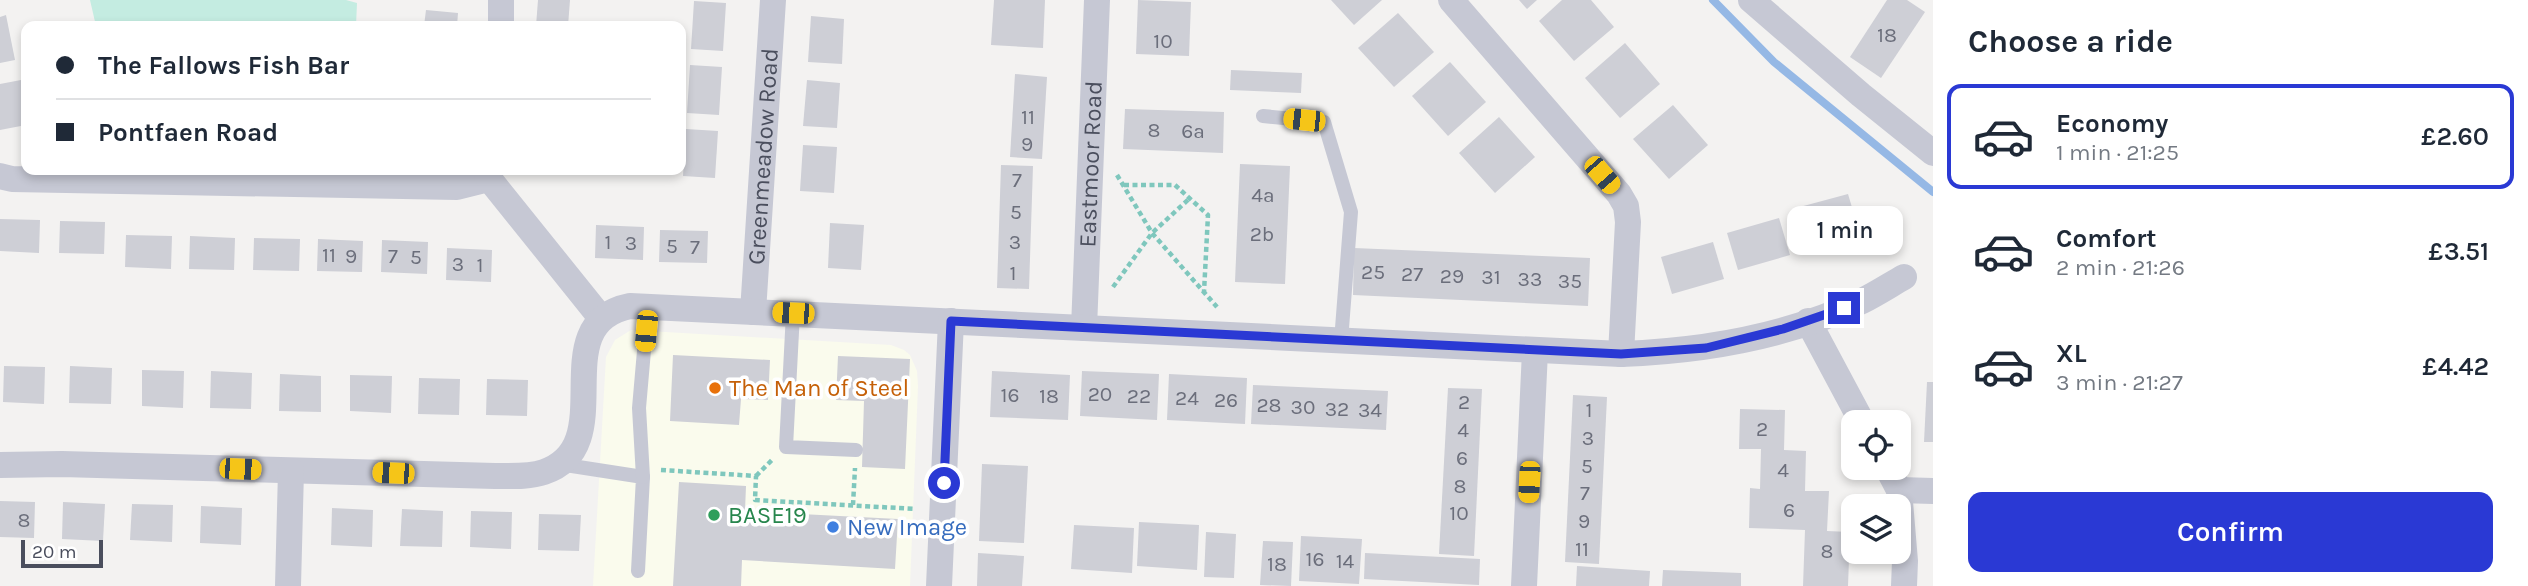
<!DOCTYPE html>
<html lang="en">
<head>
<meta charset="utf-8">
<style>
	:root { --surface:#fff; --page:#f6f6f7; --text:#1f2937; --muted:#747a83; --line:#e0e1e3; --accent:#2a39d4 }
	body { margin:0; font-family:Karla,sans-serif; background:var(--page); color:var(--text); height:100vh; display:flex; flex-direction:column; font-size:26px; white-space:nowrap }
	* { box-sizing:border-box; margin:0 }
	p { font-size:23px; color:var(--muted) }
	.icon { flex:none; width:38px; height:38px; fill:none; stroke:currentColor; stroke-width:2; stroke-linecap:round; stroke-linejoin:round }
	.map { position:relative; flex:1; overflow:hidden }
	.drawer { display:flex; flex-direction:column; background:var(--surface); width:595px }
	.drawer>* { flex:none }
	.guide { position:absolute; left:21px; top:21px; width:665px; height:154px; border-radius:14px; box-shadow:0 4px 10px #0003; display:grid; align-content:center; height:154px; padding:0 35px; background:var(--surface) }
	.controls { position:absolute; left:1841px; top:410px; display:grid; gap:14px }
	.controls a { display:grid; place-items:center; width:70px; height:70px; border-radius:14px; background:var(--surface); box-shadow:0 4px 10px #0003; font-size:35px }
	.scale { position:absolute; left:21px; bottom:18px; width:82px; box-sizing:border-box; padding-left:7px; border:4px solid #4a4e5d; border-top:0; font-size:19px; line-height:24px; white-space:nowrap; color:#4a4e5d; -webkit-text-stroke:5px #fff; paint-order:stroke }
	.end { position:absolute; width:32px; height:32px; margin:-16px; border:9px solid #2a39d4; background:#fff; box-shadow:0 0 0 4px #fff }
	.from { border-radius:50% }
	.bubble { position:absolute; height:49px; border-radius:14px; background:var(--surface); box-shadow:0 4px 10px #0003; font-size:23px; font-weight:600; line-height:49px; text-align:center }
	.car { position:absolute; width:21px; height:42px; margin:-21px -10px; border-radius:9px; box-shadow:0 0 5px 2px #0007; background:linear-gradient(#f5c518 24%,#345 0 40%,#f5c518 0 76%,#345 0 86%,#f5c518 0) }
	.guide b { display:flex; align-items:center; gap:24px; height:66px; font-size:26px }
	.guide b+b { border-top:2px solid var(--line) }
	.guide i { width:18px; height:18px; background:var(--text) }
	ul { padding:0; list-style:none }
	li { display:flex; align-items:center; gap:21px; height:105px; margin:0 14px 10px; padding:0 21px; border:4px solid transparent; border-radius:14px }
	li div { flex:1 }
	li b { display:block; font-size:26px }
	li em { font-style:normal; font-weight:600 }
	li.on { border-color:var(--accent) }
	li>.icon { width:63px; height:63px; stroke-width:1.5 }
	h2 { padding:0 35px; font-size:32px; line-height:84px }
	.button { display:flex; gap:14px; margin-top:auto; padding:14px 35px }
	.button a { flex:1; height:80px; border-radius:14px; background:var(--accent); color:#fff; font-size:28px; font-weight:600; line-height:80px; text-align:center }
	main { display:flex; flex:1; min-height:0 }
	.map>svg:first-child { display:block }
	.commercial { fill:#fafbed }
	.green { fill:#c4ece1 }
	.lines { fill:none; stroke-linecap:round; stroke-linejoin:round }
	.stream { stroke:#95b8e5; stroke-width:8 }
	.building { fill:#cecfd6 }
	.path { stroke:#7fc7bd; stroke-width:4.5; stroke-dasharray:5 3.5; stroke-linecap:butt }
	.lane { stroke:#c6c8d4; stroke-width:14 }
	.street { stroke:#c6c8d4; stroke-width:26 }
	.route { stroke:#2a39d4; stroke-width:9 }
	.food-dot { fill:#e8710a; stroke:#fff; stroke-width:2.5 }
	.leisure-dot { fill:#2e9e5b; stroke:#fff; stroke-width:2.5 }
	.shop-dot { fill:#3f7fe0; stroke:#fff; stroke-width:2.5 }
	.labels { text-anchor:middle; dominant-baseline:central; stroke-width:7; stroke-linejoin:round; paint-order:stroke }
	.number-label { font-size:21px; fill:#6b6e7b }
	.street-label { font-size:24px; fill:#4a4e5d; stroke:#fff }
	.food-label { font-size:24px; fill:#c56008; stroke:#fff; text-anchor:start }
	.leisure-label { font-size:24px; fill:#27864d; stroke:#fff; text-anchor:start }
	.shop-label { font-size:24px; fill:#366cbe; stroke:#fff; text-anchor:start }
</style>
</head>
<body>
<main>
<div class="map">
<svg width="1933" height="586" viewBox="0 0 1933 586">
	<rect width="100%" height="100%" fill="#f3f2f1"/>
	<polygon class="commercial" points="631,330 891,345 904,350 910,355 917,371 918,386 910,586 593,586 606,357 615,340"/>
	<polygon class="green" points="90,0 346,0 357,3 356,26 96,26"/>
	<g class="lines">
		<polyline class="stream" points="1713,0 1774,62 1933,192"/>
	</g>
	<g class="building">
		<polygon points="538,0 570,0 568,26 536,26"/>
		<polygon points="994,0 1045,0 1043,48 991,45"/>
		<polygon points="1138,0 1191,2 1189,56 1136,54"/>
		<polygon points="1331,0 1382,0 1354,25"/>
		<polygon points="1519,0 1537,0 1527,9"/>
		<polygon points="1562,0 1591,0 1614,27 1574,61 1539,21"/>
		<polygon points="1887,0 1907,0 1925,12 1881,78 1850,57"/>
		<polygon points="694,1 726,3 723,51 691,49"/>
		<polygon points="426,10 458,13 457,26 424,26"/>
		<polygon points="1398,13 1434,52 1394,87 1358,48"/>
		<polygon points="6,15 15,60 0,63 0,17"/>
		<polygon points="811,16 844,19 842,64 808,62"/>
		<polygon points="1625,43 1660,84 1620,118 1585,78"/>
		<polygon points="1450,62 1486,102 1448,136 1412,96"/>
		<polygon points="690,65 722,67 719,115 687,113"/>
		<polygon points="1231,70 1302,73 1301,93 1230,90"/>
		<polygon points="1015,74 1047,77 1042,159 1010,157"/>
		<polygon points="21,80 26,105 26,125 0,130 0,84"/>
		<polygon points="807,80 840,83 837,128 803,126"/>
		<polygon points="1673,105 1708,145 1669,179 1633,139"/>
		<polygon points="1125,109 1224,112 1223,153 1123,149"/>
		<polygon points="1499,117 1535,157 1495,193 1459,153"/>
		<polygon points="686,129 718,131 715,178 683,176"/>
		<polygon points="803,145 837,147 834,193 800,191"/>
		<polygon points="1240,164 1290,166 1285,284 1235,282"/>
		<polygon points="1001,165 1033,166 1029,289 997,288"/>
		<polygon points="1848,194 1859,231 1807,246 1796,208"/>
		<polygon points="1779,218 1790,255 1738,270 1727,233"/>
		<polygon points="0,219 40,220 39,253 0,251"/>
		<polygon points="60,221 105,222 104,254 59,253"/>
		<polygon points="830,223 864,225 861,270 828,268"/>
		<polygon points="596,225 644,227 643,260 595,258"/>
		<polygon points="660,230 708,231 707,263 659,262"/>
		<polygon points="126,235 172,236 171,269 125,267"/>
		<polygon points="190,236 235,238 234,270 189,269"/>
		<polygon points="254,238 300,239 299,271 253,270"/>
		<polygon points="318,239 363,241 362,272 317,271"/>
		<polygon points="382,240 428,242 427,274 381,272"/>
		<polygon points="1713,242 1724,279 1672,294 1661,257"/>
		<polygon points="447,248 492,250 491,282 446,280"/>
		<polygon points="1354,248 1590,258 1588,306 1353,295"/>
		<polygon points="673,355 770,360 768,400 741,399 739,425 670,421"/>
		<polygon points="838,356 910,359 905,469 862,467 864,401 836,400"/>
		<polygon points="4,366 45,367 44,404 3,402"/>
		<polygon points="70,366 112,368 111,404 69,403"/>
		<polygon points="142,370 184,371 183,408 142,406"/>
		<polygon points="211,371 252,373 251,409 210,408"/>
		<polygon points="992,371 1070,375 1068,420 990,417"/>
		<polygon points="1082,371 1159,374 1157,420 1080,416"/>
		<polygon points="280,374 321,376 321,412 279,411"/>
		<polygon points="1169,374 1247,378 1245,424 1167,420"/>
		<polygon points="350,375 392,376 391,413 350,411"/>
		<polygon points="419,378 460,379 459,415 418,414"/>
		<polygon points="487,379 528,380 527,416 486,415"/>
		<polygon points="1927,382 1933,382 1933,442 1924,442"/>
		<polygon points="1253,385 1388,391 1386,430 1251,424"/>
		<polygon points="1448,388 1482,389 1474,556 1439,554"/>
		<polygon points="1573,395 1607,397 1599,564 1565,562"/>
		<polygon points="1740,409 1785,410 1784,450 1806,451 1805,491 1829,491 1827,531 1850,532 1848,586 1803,586 1805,530 1749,528 1750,488 1760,489 1761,449 1739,449"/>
		<polygon points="982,464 1028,466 1024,543 979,541"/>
		<polygon points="679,482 746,486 745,511 898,519 895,569 742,560 741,586 673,586"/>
		<polygon points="0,501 35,502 34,538 0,537"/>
		<polygon points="63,502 105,504 103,541 62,539"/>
		<polygon points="132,504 173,505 172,542 130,540"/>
		<polygon points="201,506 242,508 241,545 200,543"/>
		<polygon points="332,508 373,510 372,547 331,545"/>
		<polygon points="402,509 443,511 442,547 400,546"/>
		<polygon points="471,511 512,512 511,549 470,547"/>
		<polygon points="539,514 581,515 579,551 538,550"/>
		<polygon points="1139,522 1199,525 1197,570 1137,566"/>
		<polygon points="1074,525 1134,528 1132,573 1071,569"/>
		<polygon points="1206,532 1236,534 1234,578 1204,577"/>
		<polygon points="1301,536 1362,539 1359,584 1299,581"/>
		<polygon points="1263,541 1293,542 1291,586 1260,585"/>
		<polygon points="978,553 1024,556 1022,586 977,586"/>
		<polygon points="1365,553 1480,559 1479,585 1364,579"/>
		<polygon points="1577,566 1650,571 1649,586 1576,586"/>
		<polygon points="1663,570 1741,573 1741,586 1662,586"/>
	</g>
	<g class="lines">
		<g class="path">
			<polyline points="1117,175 1152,233 1217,307"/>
			<polyline points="1124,185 1175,185 1208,215 1204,292"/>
			<polyline points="1113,287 1152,233 1190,198"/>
			<polyline points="661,470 756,476 755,500 916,509"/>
			<polyline points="756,476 773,459"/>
			<polyline points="853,505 855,468"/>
		</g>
		<g class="lane">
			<polyline points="1263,116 1324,122 1351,212 1341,341"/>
			<polyline points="793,313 786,447 856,450"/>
			<polyline points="559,464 643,477 638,571"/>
			<polyline points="643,477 639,408 648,305"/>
		</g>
		<g class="street">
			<polyline points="1451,0 1619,194 1626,206 1628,222 1621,354"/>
			<polyline points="1751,0 1861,95 1933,153"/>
			<polyline points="501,26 501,0"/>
			<polyline points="0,176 12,179 457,187 481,181 491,170"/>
			<polyline points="487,176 601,318"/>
			<path id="s1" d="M753 312 773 0"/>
			<polyline points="1808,321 1862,422"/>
			<path id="s2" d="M1084 328 1097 0"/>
			<path d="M0 465 62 464 495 476C511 476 529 477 544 472 624 445 541 324 630 306L1621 354C1702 351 1787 337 1862 301 1876 294 1890 285 1904 277"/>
			<polyline points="1887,467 1899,490 1905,561 1904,586"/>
			<polyline points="1899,490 1933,491"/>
			<polyline points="288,586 291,471"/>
			<polyline points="939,586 951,321"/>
			<polyline points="1524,586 1535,351"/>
		</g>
	</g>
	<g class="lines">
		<polyline class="route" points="944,483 951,321 1621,354 1706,348 1783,329 1844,308"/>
	</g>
	<circle class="food-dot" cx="715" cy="388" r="7"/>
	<circle class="leisure-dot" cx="714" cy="515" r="7"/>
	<circle class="shop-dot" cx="833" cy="527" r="7"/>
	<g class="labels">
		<g class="number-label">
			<text x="1887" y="35">18</text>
			<text x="1163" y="41">10</text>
			<text x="1028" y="117">11</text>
			<text x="1154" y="130">8</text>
			<text x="1193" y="131">6a</text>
			<text x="1027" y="144">9</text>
			<text x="1017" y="180">7</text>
			<text x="1263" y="195">4a</text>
			<text x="1016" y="212">5</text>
			<text x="1262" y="234">2b</text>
			<text x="608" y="242">1</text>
			<text x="1015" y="242">3</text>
			<text x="631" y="243">3</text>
			<text x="672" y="246">5</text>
			<text x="695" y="247">7</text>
			<text x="329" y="255">11</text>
			<text x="351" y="256">9</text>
			<text x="393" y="256">7</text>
			<text x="416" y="257">5</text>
			<text x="458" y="264">3</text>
			<text x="480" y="265">1</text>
			<text x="1373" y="272">25</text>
			<text x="1013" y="273">1</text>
			<text x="1412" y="274">27</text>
			<text x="1452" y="276">29</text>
			<text x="1491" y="277">31</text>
			<text x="1530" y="279">33</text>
			<text x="1570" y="281">35</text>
			<text x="1100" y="394">20</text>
			<text x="1010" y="395">16</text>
			<text x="1049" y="396">18</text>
			<text x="1139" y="396">22</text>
			<text x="1187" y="398">24</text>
			<text x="1226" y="400">26</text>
			<text x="1464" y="402">2</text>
			<text x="1269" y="405">28</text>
			<text x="1303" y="407">30</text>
			<text x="1337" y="409">32</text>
			<text x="1370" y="410">34</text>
			<text x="1589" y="410">1</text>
			<text x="1762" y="429">2</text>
			<text x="1463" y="430">4</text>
			<text x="1588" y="438">3</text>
			<text x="1462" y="458">6</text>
			<text x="1587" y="466">5</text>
			<text x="1783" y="470">4</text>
			<text x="1460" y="486">8</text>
			<text x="1585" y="493">7</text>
			<text x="1789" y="510">6</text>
			<text x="1459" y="513">10</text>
			<text x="24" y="520">8</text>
			<text x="1584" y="521">9</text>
			<text x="1582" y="549">11</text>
			<text x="1827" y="551">8</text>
			<text x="1315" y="559">16</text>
			<text x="1345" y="561">14</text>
			<text x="1277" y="564">18</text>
		</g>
		<g class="street-label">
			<text stroke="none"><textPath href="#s1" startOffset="156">Greenmeadow Road</textPath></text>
			<text stroke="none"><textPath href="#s2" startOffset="164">Eastmoor Road</textPath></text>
		</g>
		<g class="food-label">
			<text x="729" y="388">The Man of Steel</text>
		</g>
		<g class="leisure-label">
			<text x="728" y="515">BASE19</text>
		</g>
		<g class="shop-label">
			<text x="847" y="527">New Image</text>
		</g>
	</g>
</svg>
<div class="controls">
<a><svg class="icon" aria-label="locate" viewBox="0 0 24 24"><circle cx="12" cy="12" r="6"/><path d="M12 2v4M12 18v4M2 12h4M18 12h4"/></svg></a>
<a><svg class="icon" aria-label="layers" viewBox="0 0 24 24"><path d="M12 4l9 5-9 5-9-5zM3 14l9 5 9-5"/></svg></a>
</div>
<div class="scale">20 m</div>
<i class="end from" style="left:944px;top:483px"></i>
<i class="end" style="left:1844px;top:308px"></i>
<div class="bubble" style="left:1787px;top:206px;width:116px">1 min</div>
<i class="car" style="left:1304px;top:120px;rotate:276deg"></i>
<i class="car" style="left:1602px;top:175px;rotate:139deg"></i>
<i class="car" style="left:793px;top:313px;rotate:272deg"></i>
<i class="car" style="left:646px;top:331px;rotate:185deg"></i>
<i class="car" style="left:240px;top:469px;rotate:92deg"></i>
<i class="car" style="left:393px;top:473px;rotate:272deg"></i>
<i class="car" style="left:1529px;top:482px;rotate:183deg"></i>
<div class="guide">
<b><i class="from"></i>The Fallows Fish Bar</b>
<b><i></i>Pontfaen Road</b>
</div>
</div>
<section class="drawer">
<h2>Choose a ride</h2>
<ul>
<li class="on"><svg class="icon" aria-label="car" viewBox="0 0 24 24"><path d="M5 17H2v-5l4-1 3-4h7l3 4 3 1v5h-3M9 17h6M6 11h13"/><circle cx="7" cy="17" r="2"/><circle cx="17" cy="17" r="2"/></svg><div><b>Economy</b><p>1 min · 21:25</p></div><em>£2.60</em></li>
<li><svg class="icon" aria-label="car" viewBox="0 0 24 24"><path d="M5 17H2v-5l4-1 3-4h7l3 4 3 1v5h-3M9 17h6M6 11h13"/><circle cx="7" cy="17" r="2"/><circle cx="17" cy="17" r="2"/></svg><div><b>Comfort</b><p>2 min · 21:26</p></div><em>£3.51</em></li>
<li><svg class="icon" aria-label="car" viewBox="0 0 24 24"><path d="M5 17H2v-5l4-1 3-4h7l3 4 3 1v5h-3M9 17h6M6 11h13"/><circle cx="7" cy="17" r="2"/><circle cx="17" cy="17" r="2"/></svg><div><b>XL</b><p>3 min · 21:27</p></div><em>£4.42</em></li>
</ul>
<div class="button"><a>Confirm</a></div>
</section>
</main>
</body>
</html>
